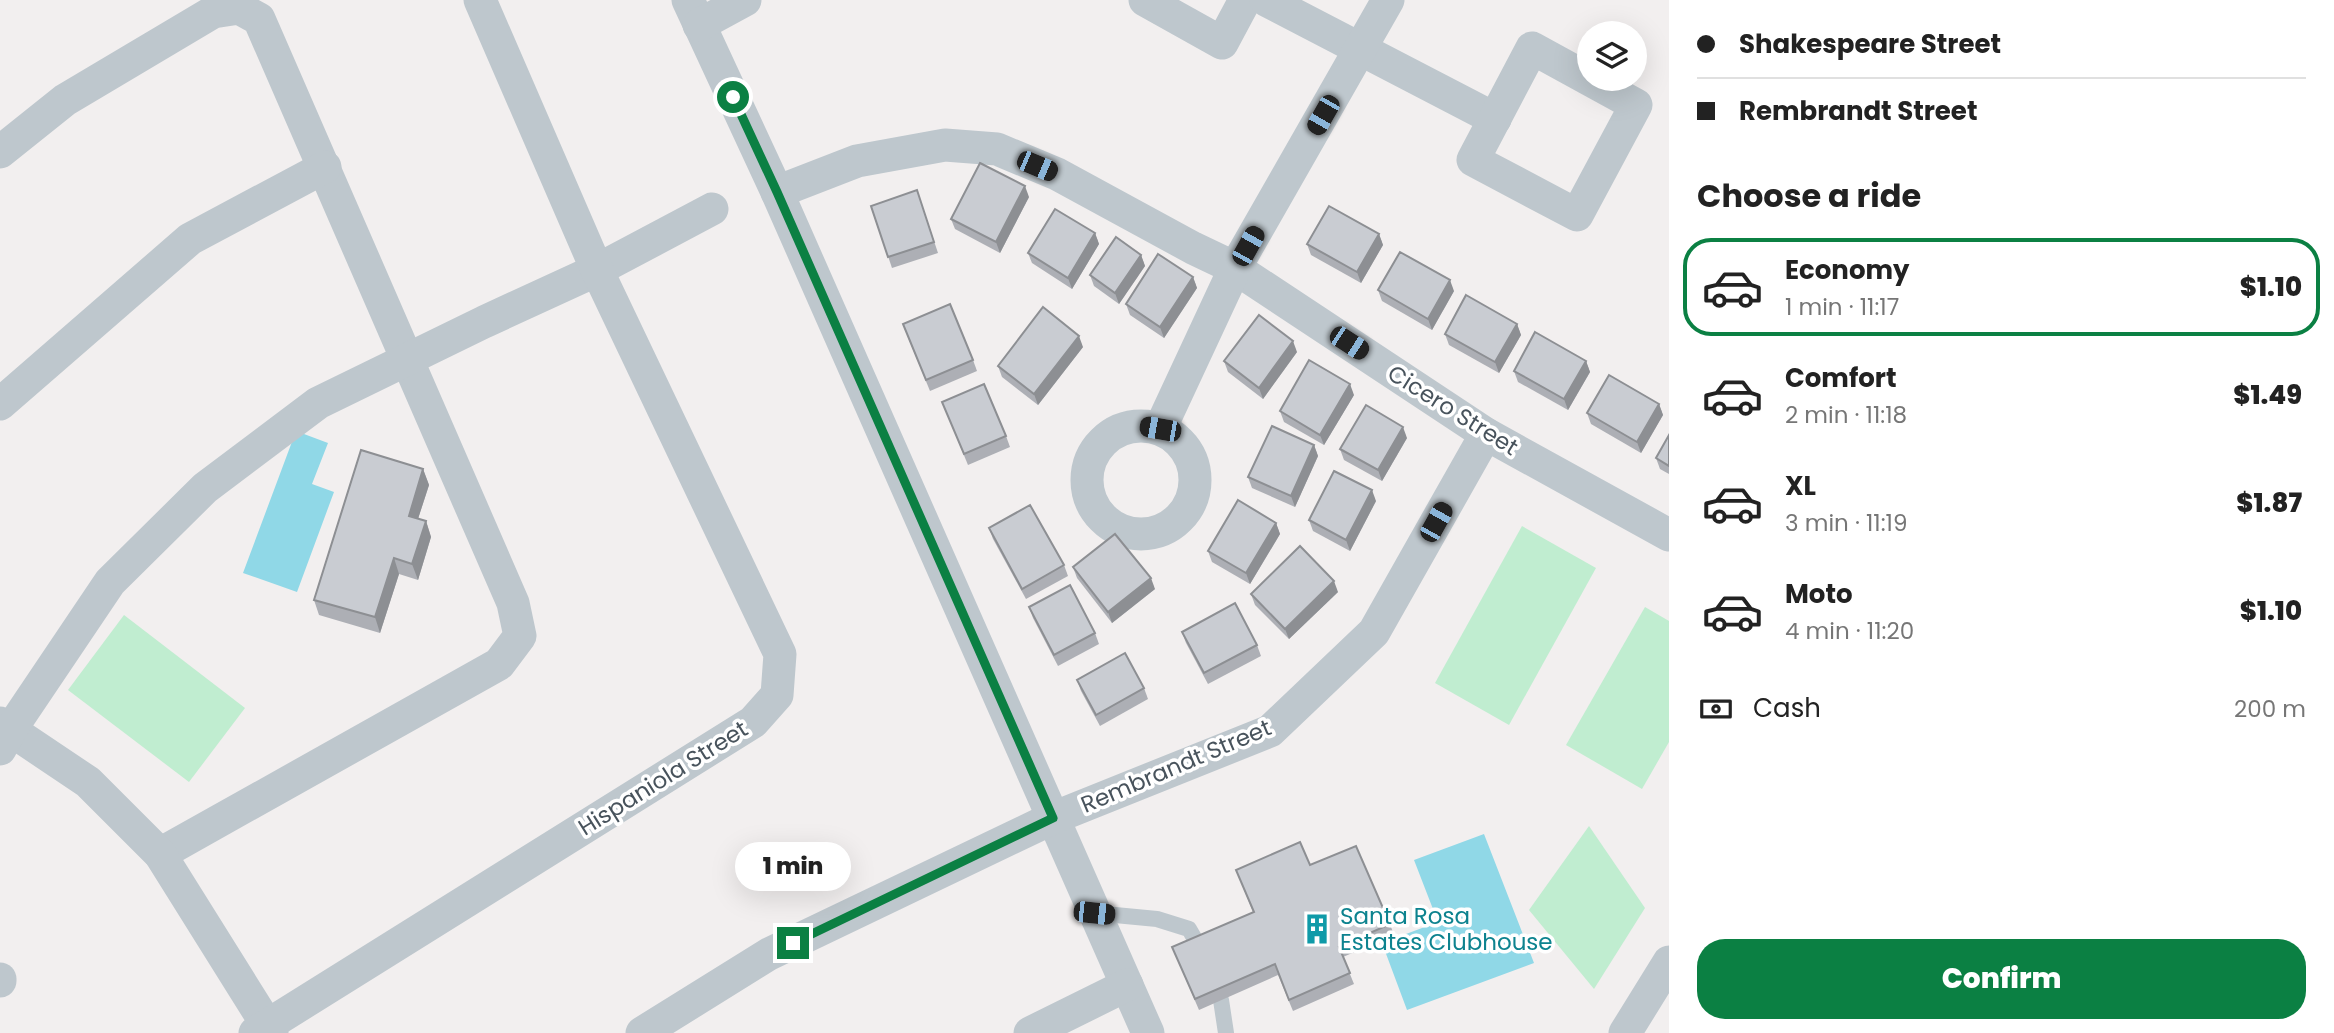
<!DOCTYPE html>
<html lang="en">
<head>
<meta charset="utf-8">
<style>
	:root { --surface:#fff; --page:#f2f2f2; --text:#222; --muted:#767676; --line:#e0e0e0; --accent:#0b8043 }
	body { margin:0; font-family:Poppins,sans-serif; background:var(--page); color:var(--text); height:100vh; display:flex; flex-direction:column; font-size:26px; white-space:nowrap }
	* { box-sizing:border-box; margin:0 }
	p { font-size:23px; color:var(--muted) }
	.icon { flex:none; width:38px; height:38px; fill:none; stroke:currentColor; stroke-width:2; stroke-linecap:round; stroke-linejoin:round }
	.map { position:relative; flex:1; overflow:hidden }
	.sheet { display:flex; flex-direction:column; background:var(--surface); width:665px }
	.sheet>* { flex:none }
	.banner { display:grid; align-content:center; height:154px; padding:0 28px; background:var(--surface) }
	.buttons { position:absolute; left:1577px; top:21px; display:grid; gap:14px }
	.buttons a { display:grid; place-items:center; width:70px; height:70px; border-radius:50%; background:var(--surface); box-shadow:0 7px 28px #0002; font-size:35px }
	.end { position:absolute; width:32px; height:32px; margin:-16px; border:9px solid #0b8043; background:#fff; box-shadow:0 0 0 4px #fff }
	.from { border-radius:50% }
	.bubble { position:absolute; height:49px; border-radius:24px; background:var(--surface); box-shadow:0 7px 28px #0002; font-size:23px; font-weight:800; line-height:49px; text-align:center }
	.car { position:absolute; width:21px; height:42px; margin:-21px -10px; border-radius:9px; box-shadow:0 0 5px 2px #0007; background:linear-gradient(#222 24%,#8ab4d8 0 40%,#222 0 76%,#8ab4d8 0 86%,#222 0) }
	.banner b { display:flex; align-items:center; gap:24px; height:66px; font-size:26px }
	.banner b+b { border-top:2px solid var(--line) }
	.banner i { width:18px; height:18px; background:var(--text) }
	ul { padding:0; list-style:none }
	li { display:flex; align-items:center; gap:21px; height:98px; margin:0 14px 10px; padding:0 14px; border:4px solid transparent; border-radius:28px }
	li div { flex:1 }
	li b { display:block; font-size:26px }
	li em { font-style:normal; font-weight:800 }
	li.on { border-color:var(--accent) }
	li>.icon { width:63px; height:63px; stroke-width:1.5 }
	h2 { padding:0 28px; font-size:32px; line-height:84px }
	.pay { display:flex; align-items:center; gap:18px; height:77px; padding:0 28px; font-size:26px }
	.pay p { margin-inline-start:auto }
	.action { display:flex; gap:14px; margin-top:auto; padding:14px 28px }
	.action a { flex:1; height:80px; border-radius:28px; background:var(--accent); color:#fff; font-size:28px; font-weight:800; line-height:80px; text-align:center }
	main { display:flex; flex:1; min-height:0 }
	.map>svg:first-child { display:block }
	.green { fill:#c0edd0 }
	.water { fill:#90d8e7 }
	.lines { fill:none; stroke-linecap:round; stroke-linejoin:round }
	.lane { stroke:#bec7cd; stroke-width:16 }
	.street { stroke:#bec7cd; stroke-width:33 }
	.wall { fill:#adafb5 }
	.shaded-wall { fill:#8d8f93 }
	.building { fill:#c9ccd2; stroke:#8d8f93; stroke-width:2 }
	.route { stroke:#0b8043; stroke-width:9 }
	.labels { text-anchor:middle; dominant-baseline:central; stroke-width:7; stroke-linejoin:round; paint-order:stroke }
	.street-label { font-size:23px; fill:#48535c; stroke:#fff }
	.culture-label { font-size:23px; fill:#0d838f; stroke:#fff; text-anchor:start }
</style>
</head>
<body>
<main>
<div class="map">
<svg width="1669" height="1033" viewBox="0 0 1669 1033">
	<rect width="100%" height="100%" fill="#f2efef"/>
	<g class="green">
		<polygon points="1522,526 1596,568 1509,725 1435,683"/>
		<polygon points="1645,607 1669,621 1669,742 1642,789 1566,745"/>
		<polygon points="124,615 245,708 189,782 68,690"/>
		<polygon points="1589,826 1645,908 1594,989 1529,910"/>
	</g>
	<g class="water">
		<polygon points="296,431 328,443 312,484 334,492 297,592 243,573"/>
		<polygon points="1484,834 1534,963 1407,1010 1382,943 1438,922 1414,860"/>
	</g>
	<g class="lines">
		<g class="lane">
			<polyline points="1094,913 1157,919 1189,929 1200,948"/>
			<polyline points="1221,1000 1226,1033"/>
		</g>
		<g class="street">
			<polyline points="688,0 777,192 1148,1033"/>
			<polyline points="1145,0 1222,43 1245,0"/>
			<polyline points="1266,0 1495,119"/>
			<polyline points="699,25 745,0"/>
			<polygon points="1532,48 1636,105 1577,215 1473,160"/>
			<polyline points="0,152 65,100 213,12 239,8 259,19 513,603 520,636 499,664 160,854"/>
			<polyline points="777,192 857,161 945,145 997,149 1057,174 1193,248 1235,268 1486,434 1669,535"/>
			<polyline points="0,404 190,239 325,167"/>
			<circle cx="1141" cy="480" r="54"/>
			<polyline points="1160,429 1235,268 1388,0"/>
			<polyline points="0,723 88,782 160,854 272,1033"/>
			<polyline points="0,749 11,729 110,582 205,488 318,403 484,322 597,270 712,209"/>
			<polyline points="0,979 0,981"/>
			<polyline points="255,1033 753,722 777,695 780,654 597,270 480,0"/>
			<polyline points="642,1033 769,954 1053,818 1270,731 1374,632 1486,434"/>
			<polyline points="1030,1033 1127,985"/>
			<polyline points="1625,1033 1669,962"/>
		</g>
	</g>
	<g class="wall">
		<polygon points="917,190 938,253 892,268 871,206"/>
		<polygon points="1029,197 1000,253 955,229 951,219"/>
		<polygon points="1095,233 1099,244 1072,289 1032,263 1028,253"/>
		<polygon points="1379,234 1383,245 1361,283 1311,255 1307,244"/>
		<polygon points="1141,255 1145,266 1119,304 1094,286 1090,275"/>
		<polygon points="1193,277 1197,288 1164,338 1130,315 1126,304"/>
		<polygon points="1378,290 1454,291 1432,330 1382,301"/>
		<polygon points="1517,324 1521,335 1499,373 1449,345 1445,334"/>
		<polygon points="907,335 973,360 977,371 930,391"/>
		<polygon points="1083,347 1038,405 1002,377 998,366"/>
		<polygon points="1297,352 1263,399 1228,372 1224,361"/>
		<polygon points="1586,361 1590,372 1568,410 1518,382 1514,371"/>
		<polygon points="1354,395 1324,445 1284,422 1280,411"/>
		<polygon points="942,402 1006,436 1010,447 968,465"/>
		<polygon points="1659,404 1663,415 1641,453 1591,424 1587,413"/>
		<polygon points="1669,435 1669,474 1660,469 1656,458"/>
		<polygon points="1407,438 1382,481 1344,460 1340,449"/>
		<polygon points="1314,445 1318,456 1295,507 1252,488 1248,477"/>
		<polygon points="423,469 429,485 418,519 426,521 431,537 418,580 399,574 380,633 319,615 314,600"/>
		<polygon points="1376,501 1350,551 1313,531 1309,520"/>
		<polygon points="1276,523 1280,534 1250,584 1212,562 1208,551"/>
		<polygon points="989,528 1064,565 1068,576 1026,599 993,539"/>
		<polygon points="1073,567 1155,589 1112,623 1077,578"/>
		<polygon points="1338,592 1289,639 1255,605 1251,594"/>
		<polygon points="1029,607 1095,633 1099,644 1058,666 1033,618"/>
		<polygon points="1182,632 1257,645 1261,656 1208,684 1186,643"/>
		<polygon points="1077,680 1144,688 1148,699 1100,726 1081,691"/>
		<polygon points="1310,865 1390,924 1394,935 1343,957 1354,984 1293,1011 1278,975 1199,1010 1172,947 1253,912 1236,870"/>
	</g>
	<g class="shaded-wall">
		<polygon points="1025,186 1029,197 1000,253 996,242"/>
		<polygon points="1095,233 1099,244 1072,289 1068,278"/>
		<polygon points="1379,234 1383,245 1361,283 1357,272"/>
		<polygon points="1141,255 1145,266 1119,304 1115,293"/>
		<polygon points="1193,277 1197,288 1164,338 1160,327"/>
		<polygon points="1450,280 1454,291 1432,330 1428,319"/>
		<polygon points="1517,324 1521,335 1499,373 1495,362"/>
		<polygon points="1079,336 1083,347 1038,405 1034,394"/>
		<polygon points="1293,341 1297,352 1263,399 1259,388"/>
		<polygon points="1586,361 1590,372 1568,410 1564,399"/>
		<polygon points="1350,384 1354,395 1324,445 1320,435"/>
		<polygon points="1659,404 1663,415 1641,453 1637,442"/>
		<polygon points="1403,427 1407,438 1382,481 1378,470"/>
		<polygon points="1314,445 1318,456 1295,507 1291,496"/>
		<polygon points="423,469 429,485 414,531 409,516"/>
		<polygon points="1372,490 1376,501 1350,551 1346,540"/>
		<polygon points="426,521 431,537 418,580 412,564"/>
		<polygon points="1276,523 1280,534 1250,584 1246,573"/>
		<polygon points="394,558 399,574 380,633 375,617"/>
		<polygon points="1151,578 1155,589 1112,623 1108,612"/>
		<polygon points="1334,581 1338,592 1289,639 1285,629"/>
	</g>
	<g class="building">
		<polygon points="980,163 1025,186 996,242 951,219"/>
		<polygon points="917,190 934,242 888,257 871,206"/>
		<polygon points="1329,206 1379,234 1357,272 1307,244"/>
		<polygon points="1055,209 1095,233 1068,278 1028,253"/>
		<polygon points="1116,237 1141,255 1115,293 1090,275"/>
		<polygon points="1400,252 1450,280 1428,319 1378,290"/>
		<polygon points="1158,254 1193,277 1160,327 1126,304"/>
		<polygon points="1466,295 1517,324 1495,362 1445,334"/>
		<polygon points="950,304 973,360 926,380 903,324"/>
		<polygon points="1043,307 1079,336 1034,394 998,366"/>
		<polygon points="1259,315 1293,341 1259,388 1224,361"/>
		<polygon points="1535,332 1586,361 1564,399 1514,371"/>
		<polygon points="1309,360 1350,384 1320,435 1280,411"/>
		<polygon points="1609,375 1659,404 1637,442 1587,413"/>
		<polygon points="984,384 1006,436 964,454 942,402"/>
		<polygon points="1366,405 1403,427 1378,470 1340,449"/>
		<polygon points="1272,426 1314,445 1291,496 1248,477"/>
		<polygon points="1669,435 1669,466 1656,458"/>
		<polygon points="361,450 423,469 409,516 426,521 412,564 394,558 375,617 314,600"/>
		<polygon points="1334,471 1372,490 1346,540 1309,520"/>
		<polygon points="1238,500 1276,523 1246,573 1208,551"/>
		<polygon points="1030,505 1064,565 1022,589 989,528"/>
		<polygon points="1115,534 1151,578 1108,612 1073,567"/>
		<polygon points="1300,546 1334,581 1285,629 1251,594"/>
		<polygon points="1070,585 1095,633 1054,655 1029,607"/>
		<polygon points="1235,603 1257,645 1204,673 1182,632"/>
		<polygon points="1125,653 1144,688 1096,715 1077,680"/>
		<polygon points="1300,842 1310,865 1356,846 1390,924 1339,947 1350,973 1289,1000 1275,964 1195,999 1172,947 1254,912 1236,870"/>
	</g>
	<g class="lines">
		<polyline class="route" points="733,97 777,192 1053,818 793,943"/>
	</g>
	<defs>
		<g id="building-bare" transform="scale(2.415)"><path d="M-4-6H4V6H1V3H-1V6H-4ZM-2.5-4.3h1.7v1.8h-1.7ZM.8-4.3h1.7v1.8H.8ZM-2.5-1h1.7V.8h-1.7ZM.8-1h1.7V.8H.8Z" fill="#0f9aa8" stroke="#fff" stroke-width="2.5" paint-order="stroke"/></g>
	</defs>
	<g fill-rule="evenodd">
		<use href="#building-bare" x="1317" y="929"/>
	</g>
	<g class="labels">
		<g class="street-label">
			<text transform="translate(1453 410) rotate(32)">Cicero Street</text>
			<text transform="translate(1176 766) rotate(-23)">Rembrandt Street</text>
			<text transform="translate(663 778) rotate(-32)">Hispaniola Street</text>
		</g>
		<g class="culture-label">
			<text x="1340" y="916">Santa Rosa<tspan x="1340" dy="26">Estates Clubhouse</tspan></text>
		</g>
	</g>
</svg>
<div class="buttons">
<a><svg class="icon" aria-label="layers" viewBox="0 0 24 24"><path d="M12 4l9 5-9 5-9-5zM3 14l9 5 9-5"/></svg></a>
</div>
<i class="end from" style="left:733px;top:97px"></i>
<i class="end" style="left:793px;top:943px"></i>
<div class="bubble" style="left:735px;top:842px;width:116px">1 min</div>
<i class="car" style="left:1323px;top:115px;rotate:210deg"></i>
<i class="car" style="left:1037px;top:166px;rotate:113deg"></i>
<i class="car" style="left:1248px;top:246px;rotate:29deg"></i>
<i class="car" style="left:1349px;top:343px;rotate:123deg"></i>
<i class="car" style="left:1160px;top:429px;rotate:280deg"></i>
<i class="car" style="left:1436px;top:522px;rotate:29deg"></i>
<i class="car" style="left:1094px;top:913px;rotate:96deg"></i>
</div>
<section class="sheet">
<div class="banner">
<b><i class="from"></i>Shakespeare Street</b>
<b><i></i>Rembrandt Street</b>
</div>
<h2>Choose a ride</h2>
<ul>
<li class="on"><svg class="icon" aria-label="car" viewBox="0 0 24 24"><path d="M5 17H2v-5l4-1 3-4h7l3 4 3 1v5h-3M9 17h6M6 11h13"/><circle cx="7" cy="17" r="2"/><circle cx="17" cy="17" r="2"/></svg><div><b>Economy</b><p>1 min · 11:17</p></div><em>$1.10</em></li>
<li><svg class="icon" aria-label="car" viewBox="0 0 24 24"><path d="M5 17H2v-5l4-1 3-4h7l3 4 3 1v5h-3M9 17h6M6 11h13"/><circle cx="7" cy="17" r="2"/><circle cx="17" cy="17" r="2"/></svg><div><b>Comfort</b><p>2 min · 11:18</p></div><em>$1.49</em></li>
<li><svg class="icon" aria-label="car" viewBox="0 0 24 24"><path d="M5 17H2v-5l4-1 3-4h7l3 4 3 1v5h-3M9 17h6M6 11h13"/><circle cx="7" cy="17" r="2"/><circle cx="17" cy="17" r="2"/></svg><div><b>XL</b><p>3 min · 11:19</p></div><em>$1.87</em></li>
<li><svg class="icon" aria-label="car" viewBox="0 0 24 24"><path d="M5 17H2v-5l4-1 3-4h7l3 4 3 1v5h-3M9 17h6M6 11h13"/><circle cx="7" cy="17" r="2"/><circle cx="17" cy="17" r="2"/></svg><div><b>Moto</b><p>4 min · 11:20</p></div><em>$1.10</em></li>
</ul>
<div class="pay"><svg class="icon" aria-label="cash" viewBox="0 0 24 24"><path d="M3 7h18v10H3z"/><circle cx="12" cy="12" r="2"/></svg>Cash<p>200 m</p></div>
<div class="action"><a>Confirm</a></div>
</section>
</main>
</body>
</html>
